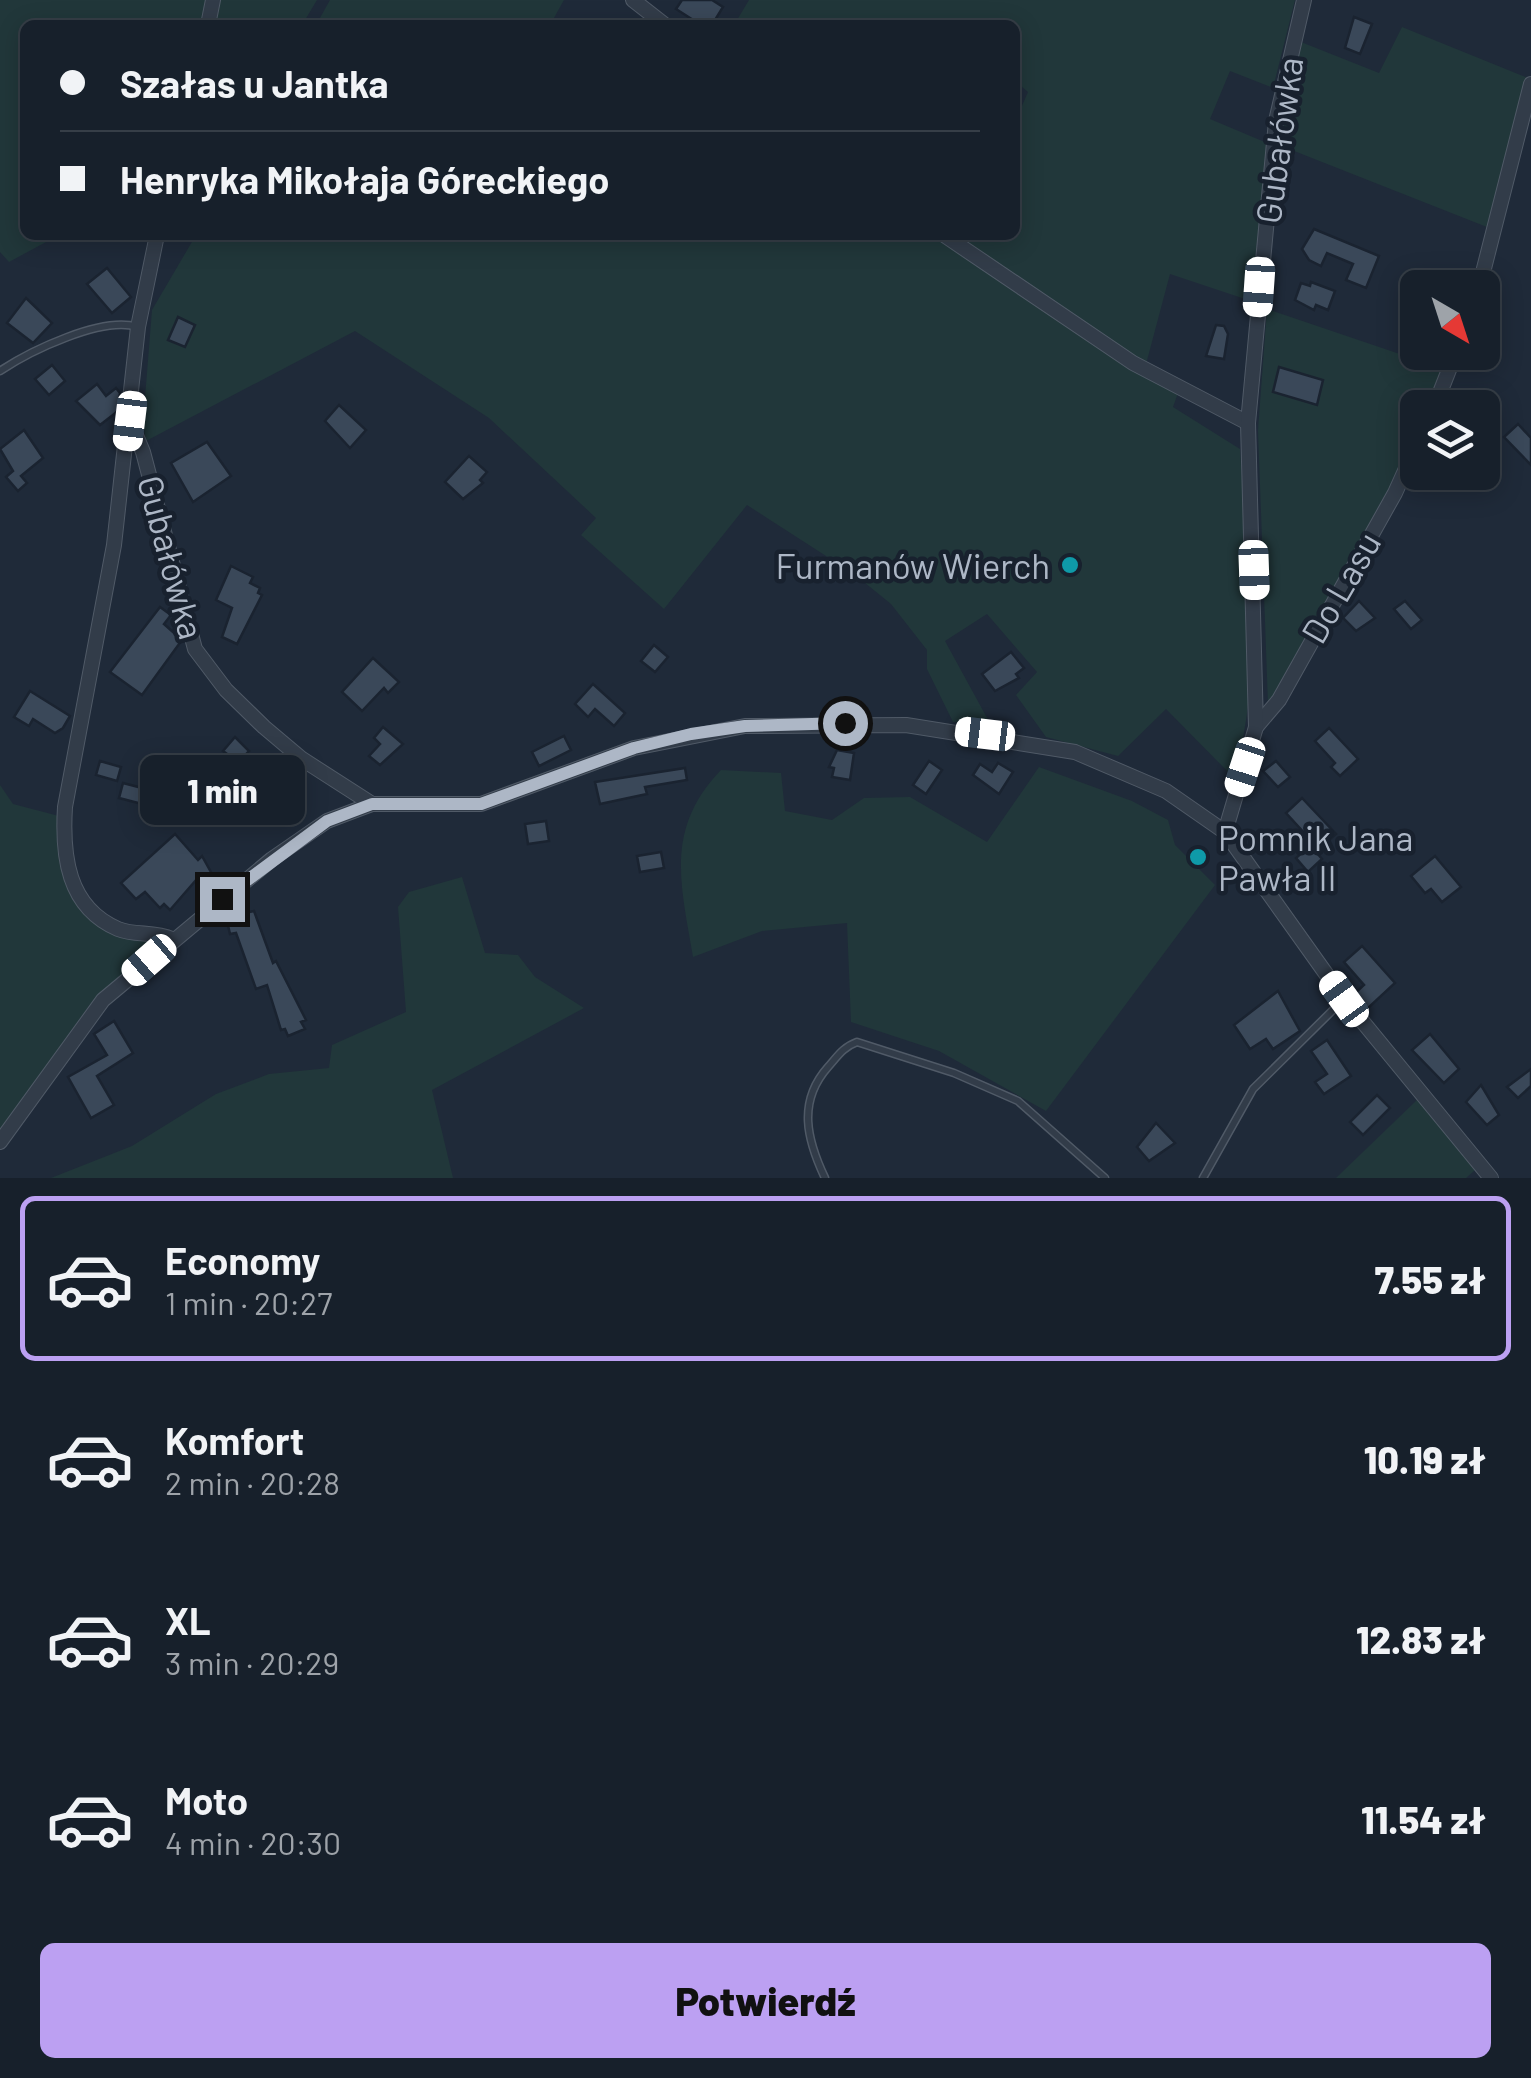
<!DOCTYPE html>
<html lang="pl">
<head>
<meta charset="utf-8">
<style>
	:root { --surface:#17202b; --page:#202833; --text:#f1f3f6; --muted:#9ea3a9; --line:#363e47; --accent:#bca0f2 }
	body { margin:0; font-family:Barlow,sans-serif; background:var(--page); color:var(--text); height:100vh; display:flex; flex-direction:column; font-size:38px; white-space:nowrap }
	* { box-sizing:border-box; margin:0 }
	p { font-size:32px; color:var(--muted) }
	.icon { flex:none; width:55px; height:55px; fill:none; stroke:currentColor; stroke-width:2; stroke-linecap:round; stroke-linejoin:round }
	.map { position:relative; height:1178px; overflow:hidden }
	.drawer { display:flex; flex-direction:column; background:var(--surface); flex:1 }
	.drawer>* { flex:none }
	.banner { position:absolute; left:20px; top:20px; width:1000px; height:220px; border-radius:15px; box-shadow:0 5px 25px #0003,0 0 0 2px var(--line); display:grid; align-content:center; height:220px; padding:0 40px; background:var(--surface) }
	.needle { width:65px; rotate:141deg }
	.tools { position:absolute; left:1400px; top:270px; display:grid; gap:20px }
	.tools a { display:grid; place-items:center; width:100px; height:100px; border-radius:15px; background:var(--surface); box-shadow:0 5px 25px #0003,0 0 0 2px var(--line); font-size:50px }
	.end { position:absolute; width:45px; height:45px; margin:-22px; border:12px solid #adb7c6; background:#111; box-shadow:0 0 0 5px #111 }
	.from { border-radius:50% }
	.bubble { position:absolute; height:70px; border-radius:15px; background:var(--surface); box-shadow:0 5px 25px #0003,0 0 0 2px var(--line); font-size:32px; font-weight:800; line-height:70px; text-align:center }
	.car { position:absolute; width:30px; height:60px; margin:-30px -15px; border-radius:12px; box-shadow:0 0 8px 2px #0007; background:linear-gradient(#fff 24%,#345 0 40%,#fff 0 76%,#345 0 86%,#fff 0) }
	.banner b { display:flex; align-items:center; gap:35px; height:95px; font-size:38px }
	.banner b+b { border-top:2px solid var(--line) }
	.banner i { width:25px; height:25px; background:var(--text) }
	ul { padding:18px 0 0; list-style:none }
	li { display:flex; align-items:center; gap:30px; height:165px; margin:0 20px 15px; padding:0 20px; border:5px solid transparent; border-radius:15px }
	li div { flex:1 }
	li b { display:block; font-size:38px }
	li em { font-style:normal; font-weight:800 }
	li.active { border-color:var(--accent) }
	li>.icon { width:90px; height:90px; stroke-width:1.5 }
	.button { display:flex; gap:20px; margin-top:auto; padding:20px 40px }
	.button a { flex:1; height:115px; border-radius:15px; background:var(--accent); color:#111; font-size:40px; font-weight:800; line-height:115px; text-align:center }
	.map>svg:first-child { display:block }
	.green { fill:#21373a }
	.building { fill:#3a4859; stroke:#1a2330; stroke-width:2.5 }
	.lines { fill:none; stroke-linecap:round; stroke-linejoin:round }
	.lane-casing { stroke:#505a67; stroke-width:9 }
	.street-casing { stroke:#505a67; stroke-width:16 }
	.lane { stroke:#323c49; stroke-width:6 }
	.street { stroke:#323c49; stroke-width:14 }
	.route { stroke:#adb7c6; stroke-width:12 }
	.culture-dot { fill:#0f9aa8; stroke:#18212e; stroke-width:4 }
	.labels { text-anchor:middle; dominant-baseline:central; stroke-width:9; stroke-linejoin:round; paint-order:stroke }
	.street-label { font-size:35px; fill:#adb7c6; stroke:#18212e }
	.poi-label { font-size:35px; fill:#adb7c6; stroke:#18212e; text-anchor:end }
</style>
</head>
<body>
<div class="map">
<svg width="1531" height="1178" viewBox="0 0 1531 1178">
	<rect width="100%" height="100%" fill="#1f2a39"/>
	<g class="green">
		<polygon points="0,0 317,0 302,25 25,25 25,235 59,235 9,262 0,252"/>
		<polygon points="330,0 564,0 550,25 316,25"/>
		<polygon points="749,0 1295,0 1273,88 1230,71 1210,119 1267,143 1251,301 1170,274 1145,368 962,242 966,235 1015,235 1015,122 1028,92 1015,81 1015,25 734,25"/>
		<polygon points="1402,27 1528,78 1511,134 1492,229 1284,147 1284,121 1301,42 1379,73"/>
		<path d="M196 235H932L1178 393 1173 407 1240 449C1246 555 1266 674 1233 777L1166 709 1118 756 1046 737 1016 695 1037 672 987 614 945 641 992 727 953 722 927 669V650L891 604 854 574 747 505 664 609 581 535 596 518 489 418 355 331 146 441 143 423 152 310Z"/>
		<polygon points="1267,309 1444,369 1428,407 1418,408 1412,447 1268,704 1258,430"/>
		<path d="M1039 767 1132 801 1168 820 1175 845 1215 885 1046 1111 939 1051 851 1022 847 923 762 931 693 957C681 885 664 829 721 770L781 773 785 811 832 820 864 798 910 797 987 842Z"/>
		<path d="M0 785 13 804 59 816C75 892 64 923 151 939V951L92 1002 0 1130Z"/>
		<polygon points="462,877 485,953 518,955 535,977 584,1008 432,1090 453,1178 51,1178 132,1146 216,1094 269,1074 329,1068 332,1045 406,1012 398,907 409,892"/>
		<polygon points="1417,1100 1475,1170 1466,1178 1336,1178"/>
	</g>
	<g class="building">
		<polygon points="682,0 712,0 723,7 712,25 701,25 676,9"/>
		<polygon points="1354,17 1372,24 1360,54 1345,48"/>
		<polygon points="1314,229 1379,256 1366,288 1346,280 1353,264 1327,253 1321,266 1309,260 1302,249"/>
		<polygon points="107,268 131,297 112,313 87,284"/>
		<polygon points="1311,282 1335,291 1328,310 1316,305 1314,310 1295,300 1301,283 1310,286"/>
		<polygon points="26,298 52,323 33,343 7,323"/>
		<polygon points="178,317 195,325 185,347 168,340"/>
		<polygon points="1216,325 1224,326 1228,334 1224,359 1206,356"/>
		<polygon points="52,365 65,381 49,395 35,379"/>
		<polygon points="1279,367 1323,380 1317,405 1273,392"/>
		<polygon points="97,384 106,396 116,388 120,393 118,411 100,425 76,401"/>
		<polygon points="339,405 366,430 350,448 325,421"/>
		<polygon points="1518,424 1531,438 1531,465 1504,437"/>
		<polygon points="24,430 43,458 21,476 27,483 18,491 6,477 13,471 0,449"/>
		<polygon points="207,442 231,476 193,502 171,463"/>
		<polygon points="469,456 487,472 480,480 483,483 463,499 445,482"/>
		<polygon points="231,566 253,577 250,583 260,588 258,593 262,595 237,644 222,637 232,608 216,600"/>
		<polygon points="1359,601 1375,618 1356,631 1343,618"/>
		<polygon points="1405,601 1422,620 1411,629 1394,609"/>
		<polygon points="160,607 171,615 164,624 182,640 142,695 110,672"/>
		<polygon points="654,645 668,657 655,672 641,661"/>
		<polygon points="1011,652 1024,668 1016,674 1019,678 995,691 982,674"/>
		<polygon points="373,658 399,682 388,693 384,688 362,711 342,692"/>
		<polygon points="593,684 625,713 614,726 595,709 588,717 575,704"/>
		<polygon points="30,691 70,716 63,728 55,733 33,719 29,726 14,717"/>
		<polygon points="383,727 403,744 380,765 369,756 380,744 374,738"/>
		<polygon points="1329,728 1358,759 1340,776 1331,767 1335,763 1315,741"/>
		<polygon points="564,736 571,750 539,766 532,752"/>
		<polygon points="235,737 249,751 231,770 221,760 227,754 223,751"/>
		<polygon points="837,750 854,753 850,780 832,777 834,768 829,767"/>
		<polygon points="100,761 121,767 117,781 96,775"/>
		<polygon points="929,761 942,770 926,794 913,785"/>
		<polygon points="1276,761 1290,777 1278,787 1263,771"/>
		<polygon points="998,763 1013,772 999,794 973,775 980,764 992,772"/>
		<polygon points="685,768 687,780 645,787 647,794 600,804 595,782"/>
		<polygon points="123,783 146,789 142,804 119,798"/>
		<polygon points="1302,798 1336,834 1319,849 1286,813"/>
		<polygon points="546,821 549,841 528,844 525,824"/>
		<polygon points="175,834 198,860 202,856 212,874 202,883 197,879 170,910 164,904 160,908 145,892 136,899 121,883"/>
		<polygon points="1310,845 1322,859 1308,872 1296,858"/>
		<polygon points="661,852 664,868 640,872 637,856"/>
		<polygon points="1435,856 1461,887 1442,902 1431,889 1425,893 1411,876"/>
		<polygon points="254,911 273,963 276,961 306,1020 301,1022 305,1029 288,1036 285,1029 281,1030 267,985 256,989 236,933 230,934 226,917"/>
		<polygon points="1362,946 1395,983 1367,1009 1354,994 1364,985 1344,962"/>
		<polygon points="1278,991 1300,1031 1273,1049 1266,1039 1250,1049 1234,1025"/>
		<polygon points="114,1021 133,1053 97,1076 114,1105 91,1118 68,1077 107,1055 94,1034"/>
		<polygon points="1430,1034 1459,1069 1444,1083 1412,1050"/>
		<polygon points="1327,1040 1351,1076 1324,1094 1315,1082 1327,1074 1311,1051"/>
		<polygon points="1531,1069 1531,1086 1518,1098 1507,1087"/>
		<polygon points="1481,1085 1499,1115 1487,1125 1466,1102"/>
		<polygon points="1377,1095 1390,1108 1363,1135 1350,1122"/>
		<polygon points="1156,1123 1175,1143 1149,1161 1137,1147"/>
	</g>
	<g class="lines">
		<g class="lane-casing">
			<g id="lane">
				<path d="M0 371C30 351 102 316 137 327"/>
				<path d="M825 1178C807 1140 797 1102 828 1067 837 1057 843 1047 857 1042L954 1073 1018 1101 1105 1178"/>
				<polyline points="1203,1178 1253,1089 1343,1000"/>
			</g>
		</g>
		<g class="street-casing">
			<g id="street">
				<polyline points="633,0 665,25"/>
				<polyline points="208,25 213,0"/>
				<path d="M157 235 138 327 114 545 65 807C62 855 67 907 118 929 135 936 154 931 172 939"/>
				<polyline points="944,235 1133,363 1248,423"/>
				<polyline points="1479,288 1531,84"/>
				<polyline points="1434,408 1456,352"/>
				<polyline points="130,421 143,452 195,649 226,690 264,727 302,759 372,804 481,804 634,748 745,726 906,725 1075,752 1166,791 1225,832 1344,999 1491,1178"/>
				<polyline points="1256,727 1279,700 1395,493 1418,442"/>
				<polyline points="1225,832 1256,727 1248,423 1276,121 1304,0"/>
				<polyline points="0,1142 103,1000 272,859 327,821 372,804"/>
			</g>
		</g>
		<use href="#lane" class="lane"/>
		<use href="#street" class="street"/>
	</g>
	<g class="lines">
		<polyline class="route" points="222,899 327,821 372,804 481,804 634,748 691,734 745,726 845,723"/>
	</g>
	<g class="culture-dot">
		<circle cx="1070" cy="565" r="10"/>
		<circle cx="1198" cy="857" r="10"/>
	</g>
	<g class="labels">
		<g class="street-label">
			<text transform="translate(1278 140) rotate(-82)">Gubałówka</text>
			<text transform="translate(172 557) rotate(75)">Gubałówka</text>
			<text transform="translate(1340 587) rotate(-60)">Do Lasu</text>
		</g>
		<g class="poi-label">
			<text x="1050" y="565">Furmanów Wierch</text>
			<text x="1218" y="837" text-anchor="start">Pomnik Jana<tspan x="1218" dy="40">Pawła II</tspan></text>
		</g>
	</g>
</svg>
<div class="tools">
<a><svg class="needle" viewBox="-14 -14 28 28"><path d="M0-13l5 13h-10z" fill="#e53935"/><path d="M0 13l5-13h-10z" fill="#9ea3a9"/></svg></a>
<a><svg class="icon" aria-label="layers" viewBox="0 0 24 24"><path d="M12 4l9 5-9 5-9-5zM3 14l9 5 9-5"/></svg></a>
</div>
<i class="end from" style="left:845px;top:723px"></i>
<i class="end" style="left:222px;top:899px"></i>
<div class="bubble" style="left:140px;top:755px;width:165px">1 min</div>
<i class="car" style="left:1259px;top:287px;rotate:184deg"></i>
<i class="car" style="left:130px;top:421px;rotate:187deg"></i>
<i class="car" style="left:1254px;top:570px;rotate:178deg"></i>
<i class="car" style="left:985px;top:734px;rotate:277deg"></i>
<i class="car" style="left:1245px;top:767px;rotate:198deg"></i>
<i class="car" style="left:149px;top:960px;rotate:229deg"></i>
<i class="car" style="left:1344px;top:999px;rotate:324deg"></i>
<div class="banner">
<b><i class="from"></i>Szałas u Jantka</b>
<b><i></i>Henryka Mikołaja Góreckiego</b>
</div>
</div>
<section class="drawer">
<ul>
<li class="active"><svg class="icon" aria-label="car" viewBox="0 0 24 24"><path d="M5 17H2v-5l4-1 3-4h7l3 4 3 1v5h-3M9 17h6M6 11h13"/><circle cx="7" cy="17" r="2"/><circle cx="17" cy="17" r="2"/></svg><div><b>Economy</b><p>1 min · 20:27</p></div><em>7.55 zł</em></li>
<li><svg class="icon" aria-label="car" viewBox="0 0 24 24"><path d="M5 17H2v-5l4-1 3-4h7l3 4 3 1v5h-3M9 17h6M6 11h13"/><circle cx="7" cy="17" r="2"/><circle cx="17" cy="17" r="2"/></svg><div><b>Komfort</b><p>2 min · 20:28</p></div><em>10.19 zł</em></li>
<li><svg class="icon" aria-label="car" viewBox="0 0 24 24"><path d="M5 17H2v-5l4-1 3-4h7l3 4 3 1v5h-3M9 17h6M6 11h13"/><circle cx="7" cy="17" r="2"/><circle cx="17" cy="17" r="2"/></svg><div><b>XL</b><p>3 min · 20:29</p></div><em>12.83 zł</em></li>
<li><svg class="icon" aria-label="car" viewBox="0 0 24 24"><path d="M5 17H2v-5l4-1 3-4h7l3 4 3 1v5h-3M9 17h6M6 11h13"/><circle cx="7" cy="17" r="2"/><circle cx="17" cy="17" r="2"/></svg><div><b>Moto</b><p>4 min · 20:30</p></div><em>11.54 zł</em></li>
</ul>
<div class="button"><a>Potwierdź</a></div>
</section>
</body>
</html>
